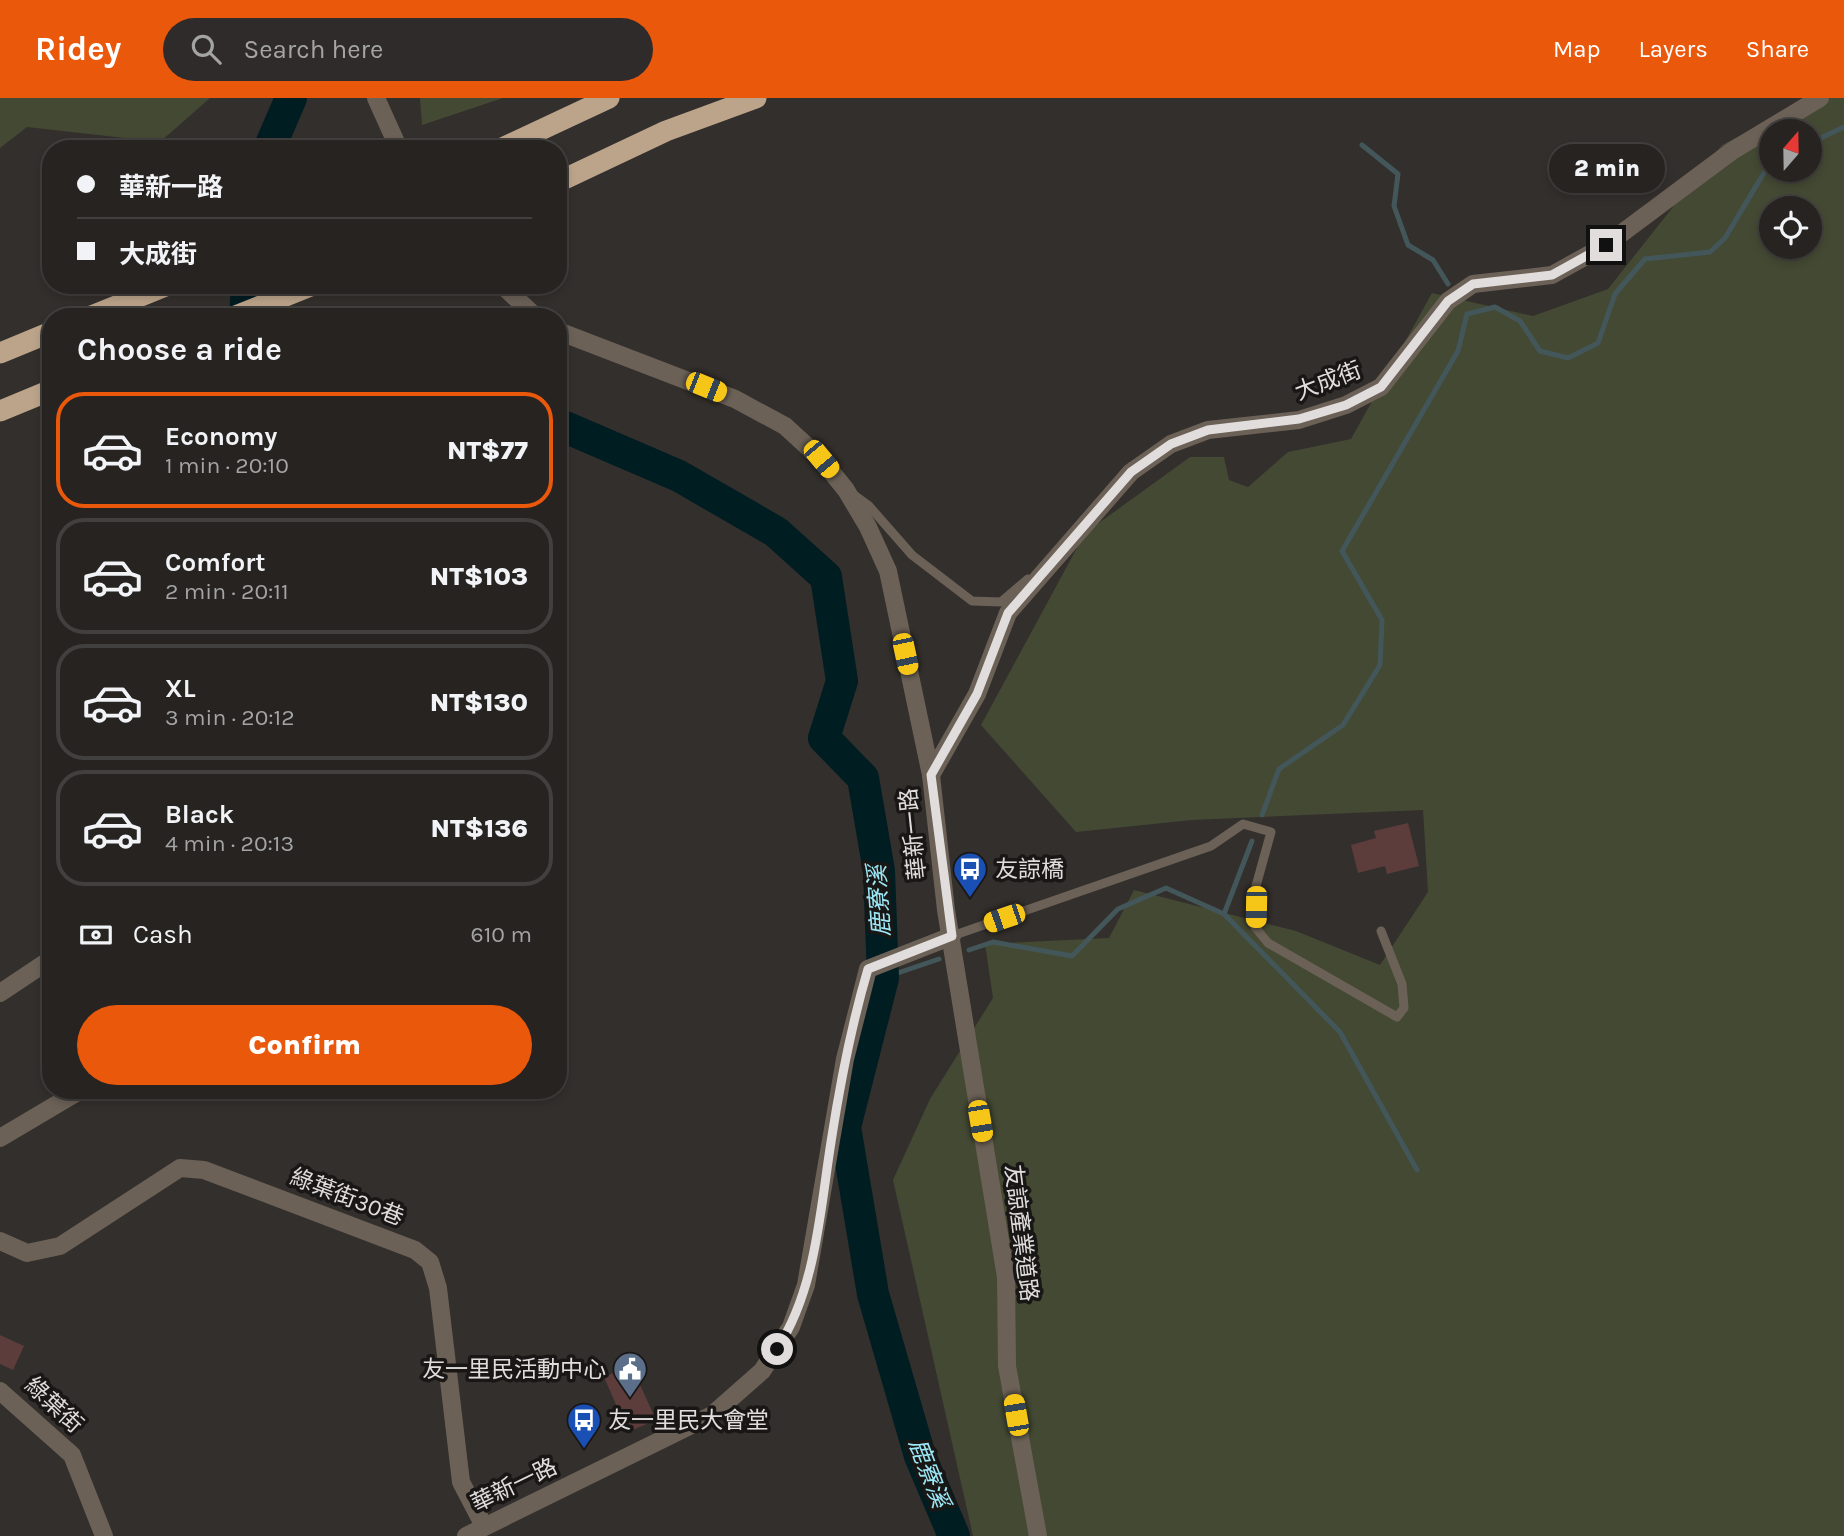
<!DOCTYPE html>
<html lang="en">
<head>
<meta charset="utf-8">
<style>
	:root { --surface:#262321; --page:#2e2b2a; --text:#f1f3f6; --muted:#a4a4a5; --line:#42403f; --accent:#ea580c }
	body { margin:0; font-family:Karla,"Noto Sans TC",sans-serif; background:var(--page); color:var(--text); height:100vh; display:flex; flex-direction:column; font-size:26px; white-space:nowrap }
	* { box-sizing:border-box; margin:0 }
	p { font-size:23px; color:var(--muted) }
	.icon { flex:none; width:38px; height:38px; fill:none; stroke:currentColor; stroke-width:2; stroke-linecap:round; stroke-linejoin:round }
	.map { position:relative; flex:1; overflow:hidden }
	.sheet { position:absolute; left:42px; top:210px; width:525px; height:791px; display:flex; flex-direction:column; background:var(--surface); border-radius:28px; box-shadow:0 4px 10px #0003,0 0 0 2px var(--line) }
	.sheet>* { flex:none }
	.top-card { position:absolute; left:42px; top:42px; width:525px; height:154px; border-radius:28px; box-shadow:0 4px 10px #0003,0 0 0 2px var(--line); display:grid; align-content:center; height:154px; padding:0 35px; background:var(--surface) }
	.needle { width:46px; rotate:20deg }
	.buttons { position:absolute; left:1759px; top:21px; display:grid; gap:14px }
	.buttons a { display:grid; place-items:center; width:63px; height:63px; border-radius:50%; background:var(--surface); box-shadow:0 4px 10px #0003,0 0 0 2px var(--line); font-size:35px }
	.end { position:absolute; width:32px; height:32px; margin:-16px; border:9px solid #e0dddc; background:#111; box-shadow:0 0 0 4px #111 }
	.from { border-radius:50% }
	.bubble { position:absolute; height:49px; border-radius:24px; background:var(--surface); box-shadow:0 4px 10px #0003,0 0 0 2px var(--line); font-size:23px; font-weight:800; line-height:49px; text-align:center }
	.car { position:absolute; width:21px; height:42px; margin:-21px -10px; border-radius:9px; box-shadow:0 0 5px 2px #0007; background:linear-gradient(#f5c518 24%,#345 0 40%,#f5c518 0 76%,#345 0 86%,#f5c518 0) }
	.top-card b { display:flex; align-items:center; gap:24px; height:66px; font-size:26px }
	.top-card b+b { border-top:2px solid var(--line) }
	.top-card i { width:18px; height:18px; background:var(--text) }
	ul { padding:0; list-style:none }
	li { display:flex; align-items:center; gap:21px; height:116px; margin:0 14px 10px; padding:0 21px; border:4px solid var(--line); border-radius:28px }
	li div { flex:1 }
	li b { display:block; font-size:26px }
	li em { font-style:normal; font-weight:800 }
	li.active { border-color:var(--accent) }
	li>.icon { width:63px; height:63px; stroke-width:1.5 }
	h2 { padding:0 35px; font-size:32px; line-height:84px }
	.pay { display:flex; align-items:center; gap:18px; height:77px; padding:0 35px; font-size:26px }
	.pay p { margin-inline-start:auto }
	.primary-button { display:flex; gap:14px; margin-top:auto; padding:14px 35px }
	.primary-button a { flex:1; height:80px; border-radius:42px; background:var(--accent); color:#fff; font-size:28px; font-weight:800; line-height:80px; text-align:center }
	header { display:flex; align-items:center; gap:42px; box-sizing:border-box; height:98px; padding:0 35px; background:var(--accent); color:#fff }
	header strong { font-size:33px }
	nav { display:flex; gap:38px; margin-inline-start:auto; font-size:24px }
	.search { width:490px; height:63px; background:var(--page); display:flex; align-items:center; gap:18px; box-sizing:border-box; padding:0 24px; border-radius:38px; color:var(--muted); font-size:26px }
	.map>svg:first-child { display:block }
	.green { fill:#444934; fill-rule:evenodd }
	.lines { fill:none; stroke-linecap:round; stroke-linejoin:round }
	.stream { stroke:#43575a; stroke-width:5 }
	.river { stroke:#001d22; stroke-width:32 }
	.building { fill:#5d3d3c }
	.lane { stroke:#6b6157; stroke-width:9 }
	.street { stroke:#6b6157; stroke-width:18 }
	.highway { stroke:#bca48a; stroke-width:21 }
	.route { stroke:#e0dddc; stroke-width:9 }
	.labels { text-anchor:middle; dominant-baseline:central; stroke-width:7; stroke-linejoin:round; paint-order:stroke }
	.street-label { font-size:23px; fill:#e0dddc; stroke:#191716 }
	.poi-label { font-size:23px; fill:#e0dddc; stroke:#191716; text-anchor:start }
	.water-label { font-size:24px; font-style:italic; fill:#9ce7f5; stroke:#191716 }
</style>
</head>
<body>
<header>
<strong>Ridey</strong>
<div class="search"><svg class="icon" aria-label="search" viewBox="0 0 24 24"><circle cx="10" cy="10" r="6"/><path d="M15 15l6 6"/></svg>Search here</div>
<nav><a>Map</a><a>Layers</a><a>Share</a></nav>
</header>
<div class="map">
<svg width="1844" height="1438" viewBox="0 0 1844 1438">
	<rect width="100%" height="100%" fill="#332f2c"/>
	<g class="green">
		<polygon points="0,0 210,0 160,44 27,29 0,50"/>
		<polygon points="420,0 503,0 422,27"/>
		<path d="M1812 0H1844V1438H973L893 1082 930 1001 993 900 985 846 1109 840 1134 792 1296 833 1380 867 1428 794 1423 712 1192 722 1076 734 981 627 1085 435 1190 359H1224L1229 382 1248 389 1288 354 1351 341 1432 195 1533 218 1608 191 1722 47ZM1771 33H1810V72H1771ZM1771 110H1810V149H1771Z"/>
	</g>
	<g class="lines">
		<g class="stream">
			<polyline points="1810,45 1844,29"/>
			<polyline points="1362,47 1398,76 1394,108 1408,147 1433,162 1448,186"/>
			<polyline points="1262,717 1279,671 1343,627 1380,567 1382,522 1342,453 1458,253 1467,216 1495,209 1520,223 1540,253 1568,260 1598,245 1615,196 1645,161 1710,154 1725,140 1771,63"/>
			<polyline points="1224,816 1340,934 1417,1072"/>
			<polyline points="969,852 993,844 1072,858 1118,811 1166,790 1224,816 1252,743"/>
			<polyline points="883,880 939,861"/>
		</g>
		<g class="river">
			<polyline points="269,51 291,0"/>
			<polyline points="245,219 247,187"/>
			<polyline points="558,326 679,378 776,434 826,479 842,583 824,640 863,680 879,773 883,880 845,1029 873,1196 920,1358 954,1438"/>
		</g>
	</g>
	<g class="building">
		<polygon points="1408,725 1419,768 1387,776 1385,768 1358,775 1351,747 1376,740 1374,733"/>
		<polygon points="0,1237 24,1248 13,1272 0,1266"/>
		<polygon points="631,1267 656,1322 628,1334 604,1279"/>
	</g>
	<g class="lines">
		<g class="lane">
			<polyline points="854,397 869,408 912,457 972,503 1001,504 1028,481"/>
			<polyline points="952,838 1211,748 1243,726 1271,734 1256,788 1255,829 1268,845 1397,919 1404,910 1402,886 1381,833"/>
		</g>
		<g class="street">
			<polyline points="376,0 399,51"/>
			<polyline points="502,187 536,219"/>
			<polyline points="558,233 735,301 785,328 821,361 846,392 868,429 888,473 931,677 946,812 1006,1179 1007,1268 1038,1438"/>
			<polyline points="931,677 977,596 1008,515 1131,374 1171,346 1208,332 1299,322 1346,307 1381,289 1448,203 1473,186 1552,177 1606,147 1732,53 1820,0"/>
			<polyline points="0,895 51,861"/>
			<polyline points="0,1040 81,992"/>
			<polyline points="0,1143 27,1155 60,1148 180,1070 204,1072 415,1152 430,1164 438,1190 461,1384 484,1428"/>
			<polyline points="0,1293 72,1357 104,1438"/>
			<polyline points="466,1438 712,1317 762,1273 791,1229 806,1187 845,961 868,871 952,838"/>
		</g>
		<g class="highway">
			<polyline points="500,51 609,0"/>
			<polyline points="558,84 666,33 756,0"/>
			<polyline points="89,219 168,187"/>
			<polyline points="233,219 313,187"/>
			<polyline points="0,255 51,234"/>
			<polyline points="0,313 51,292"/>
		</g>
	</g>
	<g class="lines">
		<path class="route" d="M777 1251C816 1191 820 1113 831 1044 840 986 851 928 868 871L952 838 931 677 977 596 1008 515 1131 374 1171 346 1208 332 1299 321 1346 307 1381 289 1448 203 1473 186 1552 177 1606 147"/>
	</g>
	<defs>
		<g id="bus-pin" transform="scale(1.75)"><path d="M0 17L-7.5 6A9.5 9.5 0 1 1 7.5 6Z" fill="#1a4fb4" stroke="#191716"/><path d="M-5-6H5V4H4V6H2V4H-2V6H-4V4H-5ZM-3.5-4V0h7V-4ZM-3.5 1.2v1.5H-2V1.2ZM2 1.2v1.5H3.5V1.2Z" fill="#fff"/></g>
		<g id="civic-pin" transform="scale(1.75)"><path d="M0 17L-7.5 6A9.5 9.5 0 1 1 7.5 6Z" fill="#5c6f8a" stroke="#191716"/><path d="M-.6-6.5H3V-4.5H.6V-3L4-1V1h2V6H-6V1h2V-1L-.6-3ZM-1.2 2.5V6h2.4V2.5Z" fill="#fff"/></g>
	</defs>
	<g fill-rule="evenodd">
		<use href="#bus-pin" x="970" y="771"/>
		<use href="#civic-pin" x="630" y="1271"/>
		<use href="#bus-pin" x="584" y="1322"/>
	</g>
	<g class="labels">
		<g class="street-label">
			<text transform="translate(1328 283) rotate(-21)">大成街</text>
			<text transform="translate(913 736) rotate(-96)">華新一路</text>
			<text transform="translate(347 1099) rotate(21)">綠葉街30巷</text>
			<text transform="translate(1021 1135) rotate(83)">友諒產業道路</text>
			<text transform="translate(54 1307) rotate(43)">綠葉街</text>
			<text transform="translate(514 1387) rotate(-26)">華新一路</text>
		</g>
		<g class="poi-label">
			<text x="995" y="771">友諒橋</text>
			<text x="606" y="1271" text-anchor="end">友一里民活動中心</text>
			<text x="608" y="1322">友一里民大會堂</text>
		</g>
		<g class="water-label">
			<text transform="translate(879 803) rotate(-94)">鹿寮溪</text>
			<text transform="translate(929 1375) rotate(69)">鹿寮溪</text>
		</g>
	</g>
</svg>
<div class="buttons">
<a><svg class="needle" viewBox="-14 -14 28 28"><path d="M0-13l5 13h-10z" fill="#e53935"/><path d="M0 13l5-13h-10z" fill="#a4a4a5"/></svg></a>
<a><svg class="icon" aria-label="locate" viewBox="0 0 24 24"><circle cx="12" cy="12" r="6"/><path d="M12 2v4M12 18v4M2 12h4M18 12h4"/></svg></a>
</div>
<i class="end from" style="left:777px;top:1251px"></i>
<i class="end" style="left:1606px;top:147px"></i>
<div class="bubble" style="left:1549px;top:46px;width:116px">2 min</div>
<i class="car" style="left:706px;top:289px;rotate:112deg"></i>
<i class="car" style="left:821px;top:361px;rotate:140deg"></i>
<i class="car" style="left:905px;top:556px;rotate:168deg"></i>
<i class="car" style="left:1256px;top:809px;rotate:181deg"></i>
<i class="car" style="left:1004px;top:820px;rotate:251deg"></i>
<i class="car" style="left:980px;top:1023px;rotate:170deg"></i>
<i class="car" style="left:1016px;top:1317px;rotate:350deg"></i>
<div class="top-card">
<b><i class="from"></i>華新一路</b>
<b><i></i>大成街</b>
</div>
<section class="sheet">
<h2>Choose a ride</h2>
<ul>
<li class="active"><svg class="icon" aria-label="car" viewBox="0 0 24 24"><path d="M5 17H2v-5l4-1 3-4h7l3 4 3 1v5h-3M9 17h6M6 11h13"/><circle cx="7" cy="17" r="2"/><circle cx="17" cy="17" r="2"/></svg><div><b>Economy</b><p>1 min · 20:10</p></div><em>NT$77</em></li>
<li><svg class="icon" aria-label="car" viewBox="0 0 24 24"><path d="M5 17H2v-5l4-1 3-4h7l3 4 3 1v5h-3M9 17h6M6 11h13"/><circle cx="7" cy="17" r="2"/><circle cx="17" cy="17" r="2"/></svg><div><b>Comfort</b><p>2 min · 20:11</p></div><em>NT$103</em></li>
<li><svg class="icon" aria-label="car" viewBox="0 0 24 24"><path d="M5 17H2v-5l4-1 3-4h7l3 4 3 1v5h-3M9 17h6M6 11h13"/><circle cx="7" cy="17" r="2"/><circle cx="17" cy="17" r="2"/></svg><div><b>XL</b><p>3 min · 20:12</p></div><em>NT$130</em></li>
<li><svg class="icon" aria-label="car" viewBox="0 0 24 24"><path d="M5 17H2v-5l4-1 3-4h7l3 4 3 1v5h-3M9 17h6M6 11h13"/><circle cx="7" cy="17" r="2"/><circle cx="17" cy="17" r="2"/></svg><div><b>Black</b><p>4 min · 20:13</p></div><em>NT$136</em></li>
</ul>
<div class="pay"><svg class="icon" aria-label="cash" viewBox="0 0 24 24"><path d="M3 7h18v10H3z"/><circle cx="12" cy="12" r="2"/></svg>Cash<p>610 m</p></div>
<div class="primary-button"><a>Confirm</a></div>
</section>
</div>
</body>
</html>
